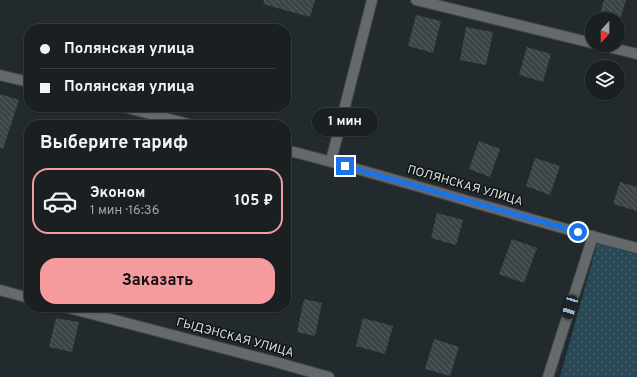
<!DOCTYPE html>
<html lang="ru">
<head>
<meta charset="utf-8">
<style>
	:root { --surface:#1a2022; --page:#272d2f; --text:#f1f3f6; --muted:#9fa3a5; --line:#383e40; --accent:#f59b9e }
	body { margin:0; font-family:Overpass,sans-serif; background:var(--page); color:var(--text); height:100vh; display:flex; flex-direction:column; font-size:15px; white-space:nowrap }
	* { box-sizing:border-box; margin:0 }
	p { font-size:13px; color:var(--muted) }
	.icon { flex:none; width:22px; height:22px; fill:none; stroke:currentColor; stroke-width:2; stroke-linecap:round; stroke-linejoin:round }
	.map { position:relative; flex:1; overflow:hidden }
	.side { position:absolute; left:24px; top:120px; width:267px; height:192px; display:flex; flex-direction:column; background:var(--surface); border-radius:16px; box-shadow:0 1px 3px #0004,0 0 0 1px var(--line) }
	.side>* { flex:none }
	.guide { position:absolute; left:24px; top:24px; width:267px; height:88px; border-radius:16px; box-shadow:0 1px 3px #0004,0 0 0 1px var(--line); display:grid; align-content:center; height:88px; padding:0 16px; background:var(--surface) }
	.needle { width:26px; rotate:201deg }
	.tools { position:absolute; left:585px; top:12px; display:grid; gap:8px }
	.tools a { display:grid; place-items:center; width:40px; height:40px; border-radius:50%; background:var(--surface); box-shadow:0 1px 3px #0004,0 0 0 1px var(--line); font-size:20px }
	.end { position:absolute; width:18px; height:18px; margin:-9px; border:5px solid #1a73e8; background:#fff; box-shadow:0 0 0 2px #fff }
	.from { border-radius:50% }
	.bubble { position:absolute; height:28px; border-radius:14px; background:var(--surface); box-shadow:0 1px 3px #0004,0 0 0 1px var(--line); font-size:13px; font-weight:700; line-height:28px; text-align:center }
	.car { position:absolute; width:12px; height:24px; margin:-12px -6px; border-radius:5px; box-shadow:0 0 3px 1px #0007; background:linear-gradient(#222 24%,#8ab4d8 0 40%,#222 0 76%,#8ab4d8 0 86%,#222 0) }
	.guide b { display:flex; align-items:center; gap:14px; height:38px; font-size:15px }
	.guide b+b { border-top:1px solid var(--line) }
	.guide i { width:10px; height:10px; background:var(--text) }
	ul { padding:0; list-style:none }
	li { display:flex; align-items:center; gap:12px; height:66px; margin:0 8px 6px; padding:0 8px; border:2px solid transparent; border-radius:16px }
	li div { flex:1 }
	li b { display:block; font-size:15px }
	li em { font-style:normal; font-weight:700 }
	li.selected { border-color:var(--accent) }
	li>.icon { width:36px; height:36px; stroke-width:1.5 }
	h2 { padding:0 16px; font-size:18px; line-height:48px }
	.action { display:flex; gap:8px; margin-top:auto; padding:8px 16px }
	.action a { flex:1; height:46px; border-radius:16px; background:var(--accent); color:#111; font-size:16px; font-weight:700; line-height:46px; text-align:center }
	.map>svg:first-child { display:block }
	.garden { fill:url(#garden-dots) }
	.building { fill:url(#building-back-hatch) }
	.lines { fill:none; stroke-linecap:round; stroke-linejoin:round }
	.minor-casing { stroke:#40474a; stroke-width:12 }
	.minor { stroke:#65696b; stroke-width:10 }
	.route { stroke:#1a73e8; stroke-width:5 }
	.labels { text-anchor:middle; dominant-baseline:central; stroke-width:3; stroke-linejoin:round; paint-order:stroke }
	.street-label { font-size:12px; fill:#dbe0e2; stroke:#0e1213 }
</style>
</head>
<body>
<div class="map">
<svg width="637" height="377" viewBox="0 0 637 377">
	<defs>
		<pattern id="garden-dots" width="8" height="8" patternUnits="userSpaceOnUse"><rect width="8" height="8" fill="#284856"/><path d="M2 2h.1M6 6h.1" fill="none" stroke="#47626e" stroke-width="1.8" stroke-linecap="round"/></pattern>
		<pattern id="building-back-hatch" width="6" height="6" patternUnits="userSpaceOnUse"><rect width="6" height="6" fill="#3c4448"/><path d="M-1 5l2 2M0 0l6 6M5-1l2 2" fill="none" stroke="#585f62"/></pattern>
	</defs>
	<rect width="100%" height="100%" fill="#222a2d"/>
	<polygon class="garden" points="597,244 637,254 637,377 560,377"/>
	<g class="building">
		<polygon points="264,0 315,0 310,17 263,4"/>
		<polygon points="604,0 626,0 620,20 600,14"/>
		<polygon points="416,15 441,21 433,53 408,46"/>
		<polygon points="466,27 493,32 486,65 460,60"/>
		<polygon points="527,47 551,54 543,82 519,75"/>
		<polygon points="0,94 19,100 3,149 0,148"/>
		<polygon points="479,141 500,149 490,177 469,169"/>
		<polygon points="535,158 560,166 550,195 526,186"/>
		<polygon points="620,182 637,187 637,211 613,204"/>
		<polygon points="437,213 463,220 456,245 431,238"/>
		<polygon points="512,239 537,248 524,283 499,274"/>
		<polygon points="304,299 322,303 315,336 297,332"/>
		<polygon points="56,318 79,322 72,352 49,347"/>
		<polygon points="363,318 393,326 385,354 356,346"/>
		<polygon points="434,339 459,347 450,376 425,369"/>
	</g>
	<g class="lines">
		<g class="minor-casing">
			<g id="minor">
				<polyline points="416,0 592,43"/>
				<polyline points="600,45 637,54"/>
				<polyline points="0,75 29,82"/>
				<polyline points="124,107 192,125"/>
				<path d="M286 150C404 180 519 218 637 248"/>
				<polyline points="331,161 372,0"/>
				<polyline points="0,290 29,298"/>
				<polyline points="65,307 272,361 329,377"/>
				<polyline points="548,377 593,236"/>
			</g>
		</g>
		<use href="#minor" class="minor"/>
	</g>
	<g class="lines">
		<polyline class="route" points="345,166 578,232"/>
	</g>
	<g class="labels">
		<g class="street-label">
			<text transform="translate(465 186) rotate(16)">ПОЛЯНСКАЯ УЛИЦА</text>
			<text transform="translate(235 338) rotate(15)">ГЫДЭНСКАЯ УЛИЦА</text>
		</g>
	</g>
</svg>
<div class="tools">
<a><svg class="needle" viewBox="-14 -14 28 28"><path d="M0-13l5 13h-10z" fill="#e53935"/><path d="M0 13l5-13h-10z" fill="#9fa3a5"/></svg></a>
<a><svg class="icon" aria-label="layers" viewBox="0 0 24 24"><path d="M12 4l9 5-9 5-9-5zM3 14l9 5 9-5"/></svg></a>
</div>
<i class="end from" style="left:578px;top:232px"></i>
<i class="end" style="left:345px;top:166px"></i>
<div class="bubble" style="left:312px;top:108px;width:66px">1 мин</div>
<i class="car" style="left:570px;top:307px;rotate:197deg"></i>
<div class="guide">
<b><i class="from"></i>Полянская улица</b>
<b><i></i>Полянская улица</b>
</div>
<section class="side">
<h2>Выберите тариф</h2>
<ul>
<li class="selected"><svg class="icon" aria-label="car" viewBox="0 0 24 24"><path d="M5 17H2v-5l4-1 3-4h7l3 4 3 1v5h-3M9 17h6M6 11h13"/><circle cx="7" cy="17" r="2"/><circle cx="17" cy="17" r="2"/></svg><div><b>Эконом</b><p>1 мин · 16:36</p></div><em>105 ₽</em></li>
</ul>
<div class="action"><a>Заказать</a></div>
</section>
</div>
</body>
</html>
